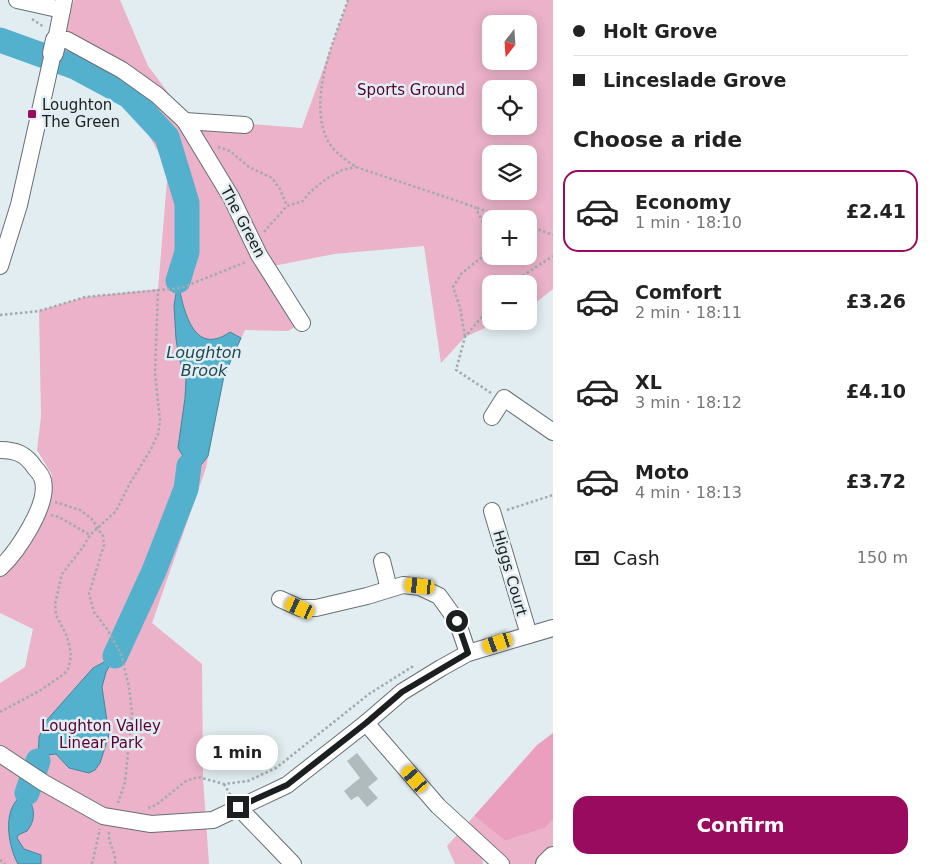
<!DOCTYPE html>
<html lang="en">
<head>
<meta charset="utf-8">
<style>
	:root { --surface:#fff; --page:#f2f2f2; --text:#222; --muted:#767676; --line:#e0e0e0; --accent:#990b5e }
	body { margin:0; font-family:"DejaVu Sans",sans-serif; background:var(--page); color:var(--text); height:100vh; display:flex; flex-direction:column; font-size:19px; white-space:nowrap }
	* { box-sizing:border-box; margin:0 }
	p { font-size:16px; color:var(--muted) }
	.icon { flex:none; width:28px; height:28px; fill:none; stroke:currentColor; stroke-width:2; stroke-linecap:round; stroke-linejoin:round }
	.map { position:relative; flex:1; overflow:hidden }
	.sheet { display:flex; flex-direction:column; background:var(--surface); width:375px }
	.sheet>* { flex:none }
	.banner { display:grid; align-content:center; height:110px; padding:0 20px; background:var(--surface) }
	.needle { width:32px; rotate:197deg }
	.buttons { position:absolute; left:482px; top:15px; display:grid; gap:10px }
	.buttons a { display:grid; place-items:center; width:55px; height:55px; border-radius:10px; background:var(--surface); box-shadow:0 2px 12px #0003; font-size:25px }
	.end { position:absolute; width:22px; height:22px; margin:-11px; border:6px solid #1b1f20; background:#fff; box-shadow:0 0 0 2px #fff }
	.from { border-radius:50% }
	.bubble { position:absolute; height:35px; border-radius:15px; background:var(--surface); box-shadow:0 2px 12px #0003; font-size:16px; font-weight:700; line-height:35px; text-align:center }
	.car { position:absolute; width:15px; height:30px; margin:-15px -8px; border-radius:6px; box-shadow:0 0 4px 1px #0007; background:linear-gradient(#f5c518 24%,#345 0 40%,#f5c518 0 76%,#345 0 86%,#f5c518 0) }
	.banner b { display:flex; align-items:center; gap:18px; height:48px; font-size:19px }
	.banner b+b { border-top:1px solid var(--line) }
	.banner i { width:12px; height:12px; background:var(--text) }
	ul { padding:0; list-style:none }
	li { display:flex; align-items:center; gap:15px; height:82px; margin:0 10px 8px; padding:0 10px; border:2px solid transparent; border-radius:15px }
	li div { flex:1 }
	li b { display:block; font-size:19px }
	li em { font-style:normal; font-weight:700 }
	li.active { border-color:var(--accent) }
	li>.icon { width:45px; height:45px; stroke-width:1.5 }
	h2 { padding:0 20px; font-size:22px; line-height:60px }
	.pay { display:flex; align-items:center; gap:12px; height:55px; padding:0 20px; font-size:19px }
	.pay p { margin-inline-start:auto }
	.action { display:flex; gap:10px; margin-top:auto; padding:10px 20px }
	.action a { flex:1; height:58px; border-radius:15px; background:var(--accent); color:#fff; font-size:20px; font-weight:700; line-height:58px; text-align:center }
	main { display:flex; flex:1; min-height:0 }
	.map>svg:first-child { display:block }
	.green { fill:#ebb2c9; fill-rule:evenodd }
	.forest { fill:#ea9fbe }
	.water { fill:#54b1ce; stroke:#43859a }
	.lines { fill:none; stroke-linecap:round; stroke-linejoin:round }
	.river { stroke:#54b1ce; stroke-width:25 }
	.building { fill:#b0bbbe }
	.minor-casing { stroke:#677074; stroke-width:18 }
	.tertiary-casing { stroke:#677074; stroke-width:22 }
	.path { stroke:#a1aaad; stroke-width:2.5; stroke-dasharray:2.5 2.5; stroke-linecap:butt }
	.minor { stroke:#fff; stroke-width:16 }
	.tertiary { stroke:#fff; stroke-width:20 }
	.route { stroke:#1b1f20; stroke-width:6 }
	.poi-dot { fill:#990b5e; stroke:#e2edf1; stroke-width:2 }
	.labels { text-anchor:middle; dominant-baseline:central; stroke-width:5; stroke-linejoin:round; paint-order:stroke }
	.park-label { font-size:15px; fill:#590033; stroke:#e2edf1 }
	.poi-label { font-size:15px; fill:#1b1f20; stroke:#e2edf1; text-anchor:start }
	.street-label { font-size:15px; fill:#1b1f20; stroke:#e2edf1 }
	.water-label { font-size:16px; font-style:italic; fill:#1f4855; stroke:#e2edf1 }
</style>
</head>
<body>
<main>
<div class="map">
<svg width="553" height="864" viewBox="0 0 553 864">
	<rect width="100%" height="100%" fill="#e2edf1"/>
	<g class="green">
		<path d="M74 0H120L148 66 188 119 302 128 348 0H553V289L529 308V284H491V321H500L465 337 441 363 424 246 334 254 268 267 302 323 288 331 245 330 224 376 206 468 152 623 202 664 203 778 209 864H0V683L25 667 33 629 0 613V568L46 495 52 475 37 450 41 417 39 311 85 297 158 289 168 169 130 102 49 68ZM491 24H529V61H491ZM491 89H529V126H491ZM491 154H529V191H491ZM491 219H529V256H491Z"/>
		<polygon points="474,816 505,841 545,828 553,820 553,864 501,864 482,849 483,864 455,864 447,846"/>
	</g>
	<polygon class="forest" points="553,733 553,820 545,828 505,841 474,816 537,745"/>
	<g class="water">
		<path d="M178 281C183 309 193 358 230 332L241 338 224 376 208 456 201 465 189 466 178 448 185 398 186 380 179 358 176 339 174 306Z"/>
		<polygon points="115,656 106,672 102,687 109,735 100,763 95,770 89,773 69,768 56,754 47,755 43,762 38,761 39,737 46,721 93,668"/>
		<path d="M27 793C33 807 38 817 27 831L18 835 17 838 24 849 41 855V864H18C7 844 1 803 27 793Z"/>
	</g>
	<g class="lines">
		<g class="river">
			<polyline points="0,40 75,67 129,96 167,137 187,203 187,252 178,281"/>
			<polyline points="115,656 154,571 186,489 189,466"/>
			<polyline points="27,793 38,761"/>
		</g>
	</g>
	<polygon class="building" points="357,753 378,779 368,787 378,798 367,807 358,796 351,800 344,791 360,778 347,761"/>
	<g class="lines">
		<g class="minor-casing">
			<g id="minor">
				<polyline points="17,0 62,10"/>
				<polyline points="64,0 56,40 67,40 122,70 157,95 185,121 231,197 259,255 302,323"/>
				<polyline points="185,121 245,125"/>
				<polyline points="0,266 19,205 53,53"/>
				<polyline points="492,417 504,398 553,432"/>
				<path d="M0 450C16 450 26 454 35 468 38 471 42 476 43 481 49 505 17 552 0 568"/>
				<polyline points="492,511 529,635"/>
				<polyline points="382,561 389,589"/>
				<polyline points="280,599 300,608 316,608 367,596 403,585 420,587 439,596 457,621 468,653"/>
				<polyline points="366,723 438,806 501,864"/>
				<polyline points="0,754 44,783 103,816 151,824 213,820 287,785 366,723 402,692 441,668 468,653 553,628"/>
				<polyline points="238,807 293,864"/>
			</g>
		</g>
		<g class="tertiary-casing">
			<g id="tertiary">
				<polyline points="53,53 56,40"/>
				<polyline points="546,864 553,857"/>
			</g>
		</g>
		<g class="path">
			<path d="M348 0C334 40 307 100 328 141 334 152 346 160 356 167L475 207 489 234 481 258 462 273 453 287 460 307 465 337"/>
			<polyline points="32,19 44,27"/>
			<polyline points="218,147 230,151 249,167 272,178 280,189 287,206"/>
			<polyline points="477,208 508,219"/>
			<polyline points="529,226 553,235"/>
			<polyline points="264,232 287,206 303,201 310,192 326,179 342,170 356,167"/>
			<polyline points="510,284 553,256"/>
			<polyline points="0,315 39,311 85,297 181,288 246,262"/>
			<polyline points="491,393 456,370 465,337 491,306"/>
			<polyline points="55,502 80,510 91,518 103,536 104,545 89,594 94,612 107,629 121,654 129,687 132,714 125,782 118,803"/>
			<polyline points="507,510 553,495"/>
			<polyline points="51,515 59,517 90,535"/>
			<polyline points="0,712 41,690 64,674 68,669 71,656 69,644 66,634 56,615 55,604 62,574 83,547 90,535 116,511 129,485 151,449 158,434 160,421 155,373 158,289"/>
			<polyline points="224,784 231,796"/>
			<polyline points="148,808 156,805 186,781 198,777 224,784 248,781 276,768 369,694 415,665"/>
			<path d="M109 832C107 843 117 852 115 864"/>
			<polyline points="0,860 5,864"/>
			<polyline points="92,864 100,829"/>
		</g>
		<use href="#minor" class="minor"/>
		<use href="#tertiary" class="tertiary"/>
	</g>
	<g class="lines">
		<polyline class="route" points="238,807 287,785 366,723 402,692 468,653 457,621"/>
	</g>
	<rect class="poi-dot" x="27" y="109" width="10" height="10" rx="2.5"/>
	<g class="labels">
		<g class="park-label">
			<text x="411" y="90">Sports Ground</text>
			<text x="101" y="726">Loughton Valley<tspan x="101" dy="17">Linear Park</tspan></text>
		</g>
		<g class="poi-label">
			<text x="42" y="105">Loughton<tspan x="42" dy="17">The Green</tspan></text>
		</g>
		<g class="street-label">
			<text transform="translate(243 222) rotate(62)">The Green</text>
			<text transform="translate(510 573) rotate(74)">Higgs Court</text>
		</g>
		<g class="water-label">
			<text x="204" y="352">Loughton<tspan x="204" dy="18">Brook</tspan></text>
		</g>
	</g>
</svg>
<div class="buttons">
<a><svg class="needle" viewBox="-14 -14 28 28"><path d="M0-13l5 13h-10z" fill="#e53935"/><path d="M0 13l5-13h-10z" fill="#767676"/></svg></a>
<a><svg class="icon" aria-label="locate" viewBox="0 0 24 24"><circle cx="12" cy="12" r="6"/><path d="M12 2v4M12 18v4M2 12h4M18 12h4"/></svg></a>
<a><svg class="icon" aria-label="layers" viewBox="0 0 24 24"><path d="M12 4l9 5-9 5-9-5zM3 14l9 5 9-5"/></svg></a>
<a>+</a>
<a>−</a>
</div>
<i class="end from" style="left:457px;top:621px"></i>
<i class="end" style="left:238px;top:807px"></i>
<div class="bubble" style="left:196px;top:735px;width:82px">1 min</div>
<i class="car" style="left:420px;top:586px;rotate:276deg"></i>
<i class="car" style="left:300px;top:608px;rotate:295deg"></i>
<i class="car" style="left:498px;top:643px;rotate:251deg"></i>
<i class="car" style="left:415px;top:779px;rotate:319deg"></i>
</div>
<section class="sheet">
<div class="banner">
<b><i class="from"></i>Holt Grove</b>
<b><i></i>Linceslade Grove</b>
</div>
<h2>Choose a ride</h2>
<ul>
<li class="active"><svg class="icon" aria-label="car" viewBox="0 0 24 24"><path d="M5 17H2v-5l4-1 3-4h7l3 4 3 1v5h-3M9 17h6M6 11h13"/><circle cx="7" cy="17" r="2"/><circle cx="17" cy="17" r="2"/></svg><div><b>Economy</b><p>1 min · 18:10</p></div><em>£2.41</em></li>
<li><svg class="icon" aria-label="car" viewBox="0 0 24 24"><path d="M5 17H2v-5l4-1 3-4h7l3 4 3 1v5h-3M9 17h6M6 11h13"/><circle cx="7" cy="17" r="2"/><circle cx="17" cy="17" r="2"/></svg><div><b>Comfort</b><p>2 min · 18:11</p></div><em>£3.26</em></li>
<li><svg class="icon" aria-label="car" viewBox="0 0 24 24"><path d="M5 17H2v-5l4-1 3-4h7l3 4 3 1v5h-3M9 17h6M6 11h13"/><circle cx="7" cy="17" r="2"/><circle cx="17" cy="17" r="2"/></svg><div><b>XL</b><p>3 min · 18:12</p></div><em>£4.10</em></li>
<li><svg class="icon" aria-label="car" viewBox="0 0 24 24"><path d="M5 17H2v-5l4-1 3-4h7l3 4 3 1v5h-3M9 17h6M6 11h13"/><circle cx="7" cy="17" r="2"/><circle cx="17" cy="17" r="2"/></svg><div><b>Moto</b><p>4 min · 18:13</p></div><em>£3.72</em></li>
</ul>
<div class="pay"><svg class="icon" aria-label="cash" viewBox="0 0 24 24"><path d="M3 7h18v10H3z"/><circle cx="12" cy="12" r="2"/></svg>Cash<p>150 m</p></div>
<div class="action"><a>Confirm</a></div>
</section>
</main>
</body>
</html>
